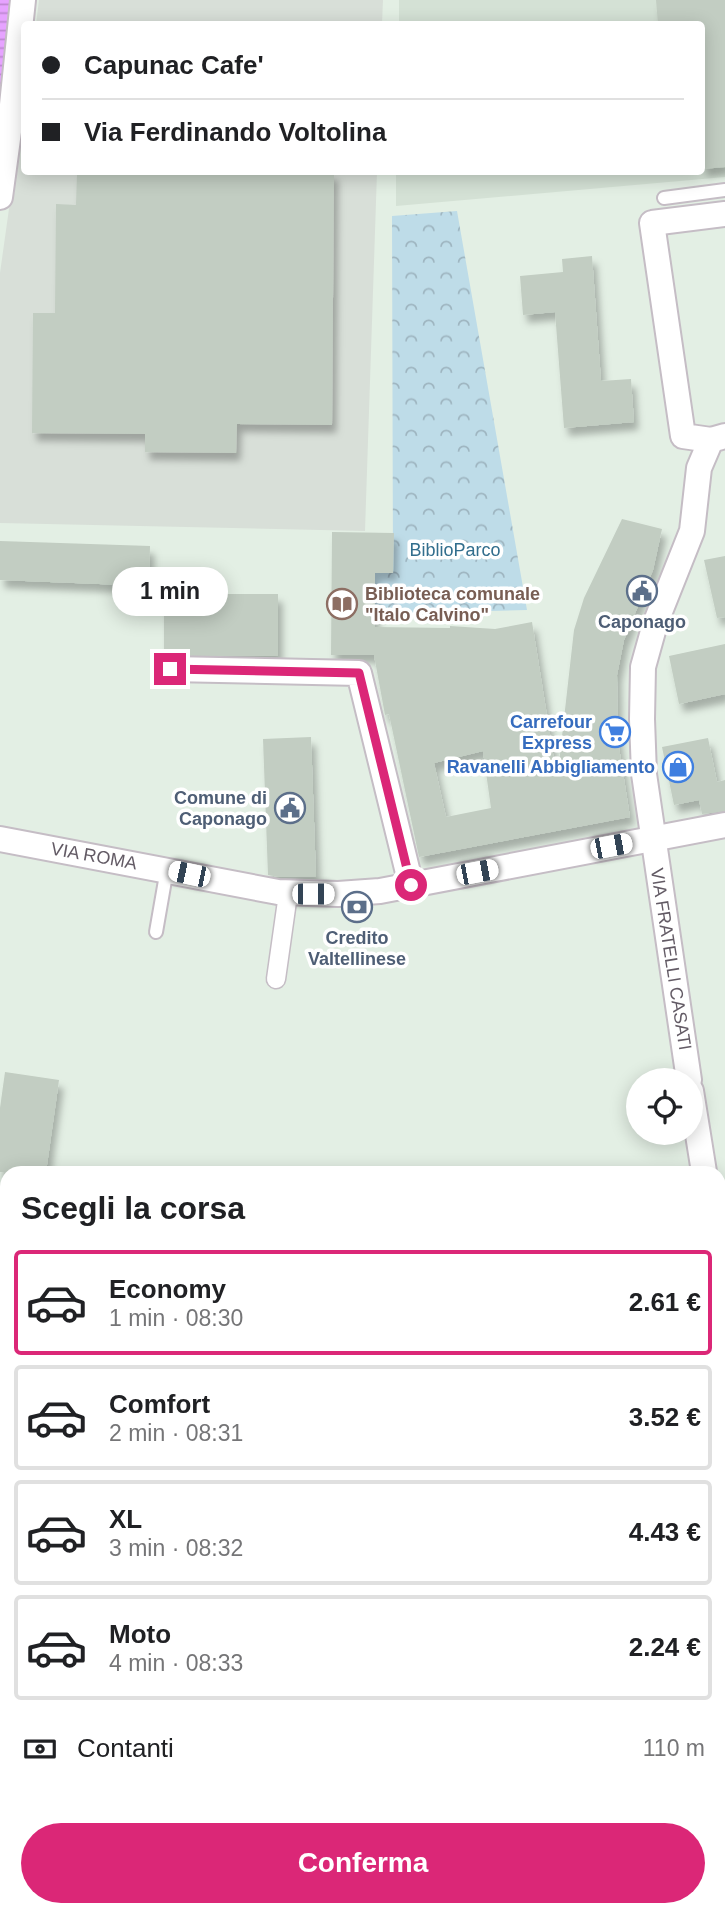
<!DOCTYPE html>
<html lang="it">
<head>
<meta charset="utf-8">
<style>
	:root { --surface:#fff; --page:#f2f2f2; --text:#202124; --muted:#757577; --line:#e0e0e0; --accent:#db2777 }
	body { margin:0; font-family:Helvetica,sans-serif; background:var(--page); color:var(--text); height:100vh; display:flex; flex-direction:column; font-size:26px; white-space:nowrap }
	* { box-sizing:border-box; margin:0 }
	p { font-size:23px; color:var(--muted) }
	.icon { flex:none; width:38px; height:38px; fill:none; stroke:currentColor; stroke-width:2; stroke-linecap:round; stroke-linejoin:round }
	.map { position:relative; flex:1; overflow:hidden }
	.side { position:absolute; left:0px; top:1166px; width:726px; height:751px; display:flex; flex-direction:column; background:var(--surface); border-radius:21px 21px 0 0; box-shadow:0 4px 18px #0003 }
	.side>* { flex:none }
	.hud { position:absolute; left:21px; top:21px; width:684px; height:154px; border-radius:7px; box-shadow:0 4px 18px #0003; display:grid; align-content:center; height:154px; padding:0 21px; background:var(--surface) }
	.controls { position:absolute; left:626px; top:1068px; display:grid; gap:14px }
	.controls a { display:grid; place-items:center; width:77px; height:77px; border-radius:50%; background:var(--surface); box-shadow:0 4px 18px #0003; font-size:35px }
	.end { position:absolute; width:32px; height:32px; margin:-16px; border:9px solid #db2777; background:#fff; box-shadow:0 0 0 4px #fff }
	.from { border-radius:50% }
	.bubble { position:absolute; height:49px; border-radius:24px; background:var(--surface); box-shadow:0 4px 18px #0003; font-size:23px; font-weight:600; line-height:49px; text-align:center }
	.car { position:absolute; width:21px; height:42px; margin:-21px -10px; border-radius:9px; box-shadow:0 0 5px 2px #0007; background:linear-gradient(#fff 24%,#345 0 40%,#fff 0 76%,#345 0 86%,#fff 0) }
	.hud b { display:flex; align-items:center; gap:24px; height:66px; font-size:26px }
	.hud b+b { border-top:2px solid var(--line) }
	.hud i { width:18px; height:18px; background:var(--text) }
	ul { padding:0; list-style:none }
	li { display:flex; align-items:center; gap:21px; height:105px; margin:0 14px 10px; padding:0 7px; border:4px solid var(--line); border-radius:7px }
	li div { flex:1 }
	li b { display:block; font-size:26px }
	li em { font-style:normal; font-weight:600 }
	li.on { border-color:var(--accent) }
	li>.icon { width:63px; height:63px; stroke-width:1.5 }
	h2 { padding:0 21px; font-size:32px; line-height:84px }
	.pay { display:flex; align-items:center; gap:18px; height:77px; padding:0 21px; font-size:26px }
	.pay p { margin-inline-start:auto }
	.primary-button { display:flex; gap:14px; margin-top:auto; padding:14px 21px }
	.primary-button a { flex:1; height:80px; border-radius:42px; background:var(--accent); color:#fff; font-size:28px; font-weight:600; line-height:80px; text-align:center }
	.map>svg:first-child { display:block }
	.industrial { fill:#d8dfd8 }
	.education { fill:#d4e1d5 }
	.park { fill:url(#park-crowns) }
	.pitch { fill:#bedce8 }
	.water { fill:url(#water-rules) }
	.building { fill:#c2cdc2; fill-rule:evenodd; filter:url(#shadow) }
	.lines { fill:none; stroke-linecap:round; stroke-linejoin:round }
	.service-casing { stroke:#c5bdc5; stroke-width:16 }
	.pedestrian-casing { stroke:#c5bdc5; stroke-width:21 }
	.minor-casing { stroke:#c5bdc5; stroke-width:28 }
	.service { stroke:#fff; stroke-width:12 }
	.pedestrian { stroke:#fff; stroke-width:18 }
	.minor { stroke:#fff; stroke-width:24 }
	.route { stroke:#db2777; stroke-width:9 }
	.labels { text-anchor:middle; dominant-baseline:central; stroke-width:7; stroke-linejoin:round; paint-order:stroke }
	.park-label { font-size:18px; fill:#326e8d; stroke:#fff }
	.education-label { font-size:18px; font-weight:bold; fill:#785e54; stroke:#fff; text-anchor:start }
	.service-label { font-size:18px; font-weight:bold; fill:#4e5e75; stroke:#fff }
	.shop-label { font-size:18px; font-weight:bold; fill:#366cbe; stroke:#fff; text-anchor:end }
	.street-label { font-size:18px; fill:#635b65; stroke:#fff }
</style>
</head>
<body>
<div class="map">
<svg width="725" height="1915" viewBox="0 0 725 1915">
	<defs>
		<pattern id="park-crowns" width="20" height="18" patternUnits="userSpaceOnUse" patternTransform="scale(1.75)"><rect width="20" height="18" fill="#bedce8"/><path d="M2 6a3 3 0 1 1 6 0M12 15a3 3 0 1 1 6 0" fill="none" stroke="#9eb5c0"/></pattern>
		<pattern id="water-rules" width="6" height="5" patternUnits="userSpaceOnUse" patternTransform="scale(1.75)"><rect width="6" height="5" fill="#e6a3ff"/><path d="M0 2.5h6" fill="none" stroke="#be88d2"/></pattern>
		<filter id="shadow"><feDropShadow dx="4.5" dy="8" stdDeviation="3.5" flood-color="#0004"/></filter>
	</defs>
	<rect width="100%" height="100%" fill="#e3efe4"/>
	<g class="industrial">
		<polygon points="39,0 383,0 382,24 36,24"/>
		<polygon points="24,102 24,172 377,172 365,531 0,523 0,273"/>
	</g>
	<polygon class="education" points="399,0 725,0 725,177 396,206 396,172 702,172 702,24 399,24"/>
	<g class="park">
		<polygon points="457,211 527,610 375,614 375,573 393,573 392,216"/>
		<polygon points="0,1772 7,1773 7,1909 416,1909 416,1915 0,1915"/>
	</g>
	<polygon class="pitch" points="0,1776 7,1776 7,1909 269,1909 269,1915 0,1915"/>
	<polygon class="water" points="0,0 13,0 0,106"/>
	<g class="building">
		<polygon points="656,0 725,0 725,167 702,169 702,24 658,24"/>
		<polygon points="77,172 334,172 332,425 237,424 236,453 145,452 145,434 32,433 33,313 55,313 56,204 76,205"/>
		<polygon points="592,256 601,381 631,379 634,422 564,428 555,312 523,315 520,276 563,272 562,259"/>
		<path d="M622 519 662 529 653 570 624 640 617 675 618 741 630 817 419 857 389 714 385 715 374 655H331L332 532 394 533 393 573H375V627L450 628V626L495 629 532 622 556 772H558L574 630 584 598ZM483 751 491 808 446 817 434 763Z"/>
		<polygon points="0,541 150,546 149,586 0,580"/>
		<polygon points="725,556 725,617 717,618 704,560"/>
		<rect x="164" y="594" width="114" height="62"/>
		<polygon points="725,644 725,694 679,704 669,656"/>
		<polygon points="311,737 316,877 280,877 268,875 263,739"/>
		<polygon points="708,738 717,782 725,780 725,811 702,814 699,800 674,805 662,747"/>
		<polygon points="5,1072 59,1080 46,1172 0,1172 0,1108"/>
	</g>
	<g class="lines">
		<g class="service-casing">
			<g id="service">
				<polyline points="664,198 725,190"/>
				<polyline points="156,932 167,869"/>
			</g>
		</g>
		<g class="pedestrian-casing">
			<polyline id="pedestrian" points="276,979 288,894"/>
		</g>
		<g class="minor-casing">
			<g id="minor">
				<polyline points="0,197 10,124 23,0"/>
				<polyline points="711,440 683,436 652,223 725,214"/>
				<polyline points="170,669 359,673 411,885"/>
				<polyline points="0,839 278,892 338,894 380,891 725,825"/>
				<polyline points="689,1080 644,774 642,719 643,667 655,624 692,531 699,468 711,440 725,436"/>
				<polyline points="691,1091 704,1172"/>
				<polyline points="0,1230 7,1230"/>
				<polyline points="719,1273 725,1310"/>
				<polyline points="719,1620 725,1620"/>
				<polyline points="0,1737 7,1737"/>
			</g>
		</g>
		<use href="#service" class="service"/>
		<use href="#pedestrian" class="pedestrian"/>
		<use href="#minor" class="minor"/>
	</g>
	<g class="lines">
		<polyline class="route" points="170,669 359,673 411,885"/>
	</g>
	<defs>
		<g id="civic-ring" transform="scale(1.575)"><circle r="9.5" fill="#fff" stroke="#5c6f8a" stroke-width="1.5"/><path d="M-.6-6.5H3V-4.5H.6V-3L4-1V1h2V6H-6V1h2V-1L-.6-3ZM-1.2 2.5V6h2.4V2.5Z" fill="#5c6f8a"/></g>
		<g id="library-ring" transform="scale(1.575)"><circle r="9.5" fill="#fff" stroke="#8d6e63" stroke-width="1.5"/><path d="M-6-4Q-3-5.5-.7-3.5V5Q-3 3-6 4ZM6-4Q3-5.5 .7-3.5V5Q3 3 6 4Z" fill="#8d6e63"/></g>
		<g id="supermarket-ring" transform="scale(1.575)"><circle r="9.5" fill="#fff" stroke="#3f7fe0" stroke-width="1.5"/><path d="M-6-5.5h2.5l.6 2H6L4.5 2H-2.5L-4.4-4H-6ZM-1.5 3.2a1.3 1.3 0 1 0 .1 0ZM3 3.2a1.3 1.3 0 1 0 .1 0Z" fill="#3f7fe0"/></g>
		<g id="shop-ring" transform="scale(1.575)"><circle r="9.5" fill="#fff" stroke="#3f7fe0" stroke-width="1.5"/><path d="M-5-2.5h2.3a2.7 3.5 0 0 1 5.4 0H5L5.5 6h-11ZM-1.5-2.5h3a1.5 2.3 0 0 0-3 0Z" fill="#3f7fe0"/></g>
		<g id="bank-ring" transform="scale(1.575)"><circle r="9.5" fill="#fff" stroke="#5c6f8a" stroke-width="1.5"/><path d="M-6-4H6V4H-6ZM0-2.3a2.3 2.3 0 1 0 0 4.6a2.3 2.3 0 1 0 0-4.6Z" fill="#5c6f8a"/></g>
	</defs>
	<g fill-rule="evenodd">
		<use href="#civic-ring" x="642" y="591"/>
		<use href="#library-ring" x="342" y="604"/>
		<use href="#supermarket-ring" x="615" y="732"/>
		<use href="#shop-ring" x="678" y="767"/>
		<use href="#civic-ring" x="290" y="808"/>
		<use href="#bank-ring" x="357" y="907"/>
	</g>
	<g class="labels">
		<g class="park-label">
			<text x="455" y="550">BiblioParco</text>
		</g>
		<g class="education-label">
			<text x="365" y="594">Biblioteca comunale<tspan x="365" dy="21">"Italo Calvino"</tspan></text>
		</g>
		<g class="service-label">
			<text x="642" y="622">Caponago</text>
			<text x="267" y="798" text-anchor="end">Comune di<tspan x="267" dy="21">Caponago</tspan></text>
			<text x="357" y="938">Credito<tspan x="357" dy="21">Valtellinese</tspan></text>
		</g>
		<g class="shop-label">
			<text x="592" y="722">Carrefour<tspan x="592" dy="21">Express</tspan></text>
			<text x="655" y="767">Ravanelli Abbigliamento</text>
		</g>
		<g class="street-label">
			<text transform="translate(94 856) rotate(10)">VIA ROMA</text>
			<text transform="translate(671 959) rotate(81)">VIA FRATELLI CASATI</text>
		</g>
	</g>
</svg>
<div class="controls">
<a><svg class="icon" aria-label="locate" viewBox="0 0 24 24"><circle cx="12" cy="12" r="6"/><path d="M12 2v4M12 18v4M2 12h4M18 12h4"/></svg></a>
</div>
<i class="end from" style="left:411px;top:885px"></i>
<i class="end" style="left:170px;top:669px"></i>
<div class="bubble" style="left:112px;top:567px;width:116px">1 min</div>
<i class="car" style="left:611px;top:846px;rotate:79deg"></i>
<i class="car" style="left:477px;top:872px;rotate:79deg"></i>
<i class="car" style="left:189px;top:874px;rotate:282deg"></i>
<i class="car" style="left:313px;top:894px;rotate:90deg"></i>
<div class="hud">
<b><i class="from"></i>Capunac Cafe'</b>
<b><i></i>Via Ferdinando Voltolina</b>
</div>
<section class="side">
<h2>Scegli la corsa</h2>
<ul>
<li class="on"><svg class="icon" aria-label="car" viewBox="0 0 24 24"><path d="M5 17H2v-5l4-1 3-4h7l3 4 3 1v5h-3M9 17h6M6 11h13"/><circle cx="7" cy="17" r="2"/><circle cx="17" cy="17" r="2"/></svg><div><b>Economy</b><p>1 min · 08:30</p></div><em>2.61 €</em></li>
<li><svg class="icon" aria-label="car" viewBox="0 0 24 24"><path d="M5 17H2v-5l4-1 3-4h7l3 4 3 1v5h-3M9 17h6M6 11h13"/><circle cx="7" cy="17" r="2"/><circle cx="17" cy="17" r="2"/></svg><div><b>Comfort</b><p>2 min · 08:31</p></div><em>3.52 €</em></li>
<li><svg class="icon" aria-label="car" viewBox="0 0 24 24"><path d="M5 17H2v-5l4-1 3-4h7l3 4 3 1v5h-3M9 17h6M6 11h13"/><circle cx="7" cy="17" r="2"/><circle cx="17" cy="17" r="2"/></svg><div><b>XL</b><p>3 min · 08:32</p></div><em>4.43 €</em></li>
<li><svg class="icon" aria-label="car" viewBox="0 0 24 24"><path d="M5 17H2v-5l4-1 3-4h7l3 4 3 1v5h-3M9 17h6M6 11h13"/><circle cx="7" cy="17" r="2"/><circle cx="17" cy="17" r="2"/></svg><div><b>Moto</b><p>4 min · 08:33</p></div><em>2.24 €</em></li>
</ul>
<div class="pay"><svg class="icon" aria-label="cash" viewBox="0 0 24 24"><path d="M3 7h18v10H3z"/><circle cx="12" cy="12" r="2"/></svg>Contanti<p>110 m</p></div>
<div class="primary-button"><a>Conferma</a></div>
</section>
</div>
</body>
</html>
